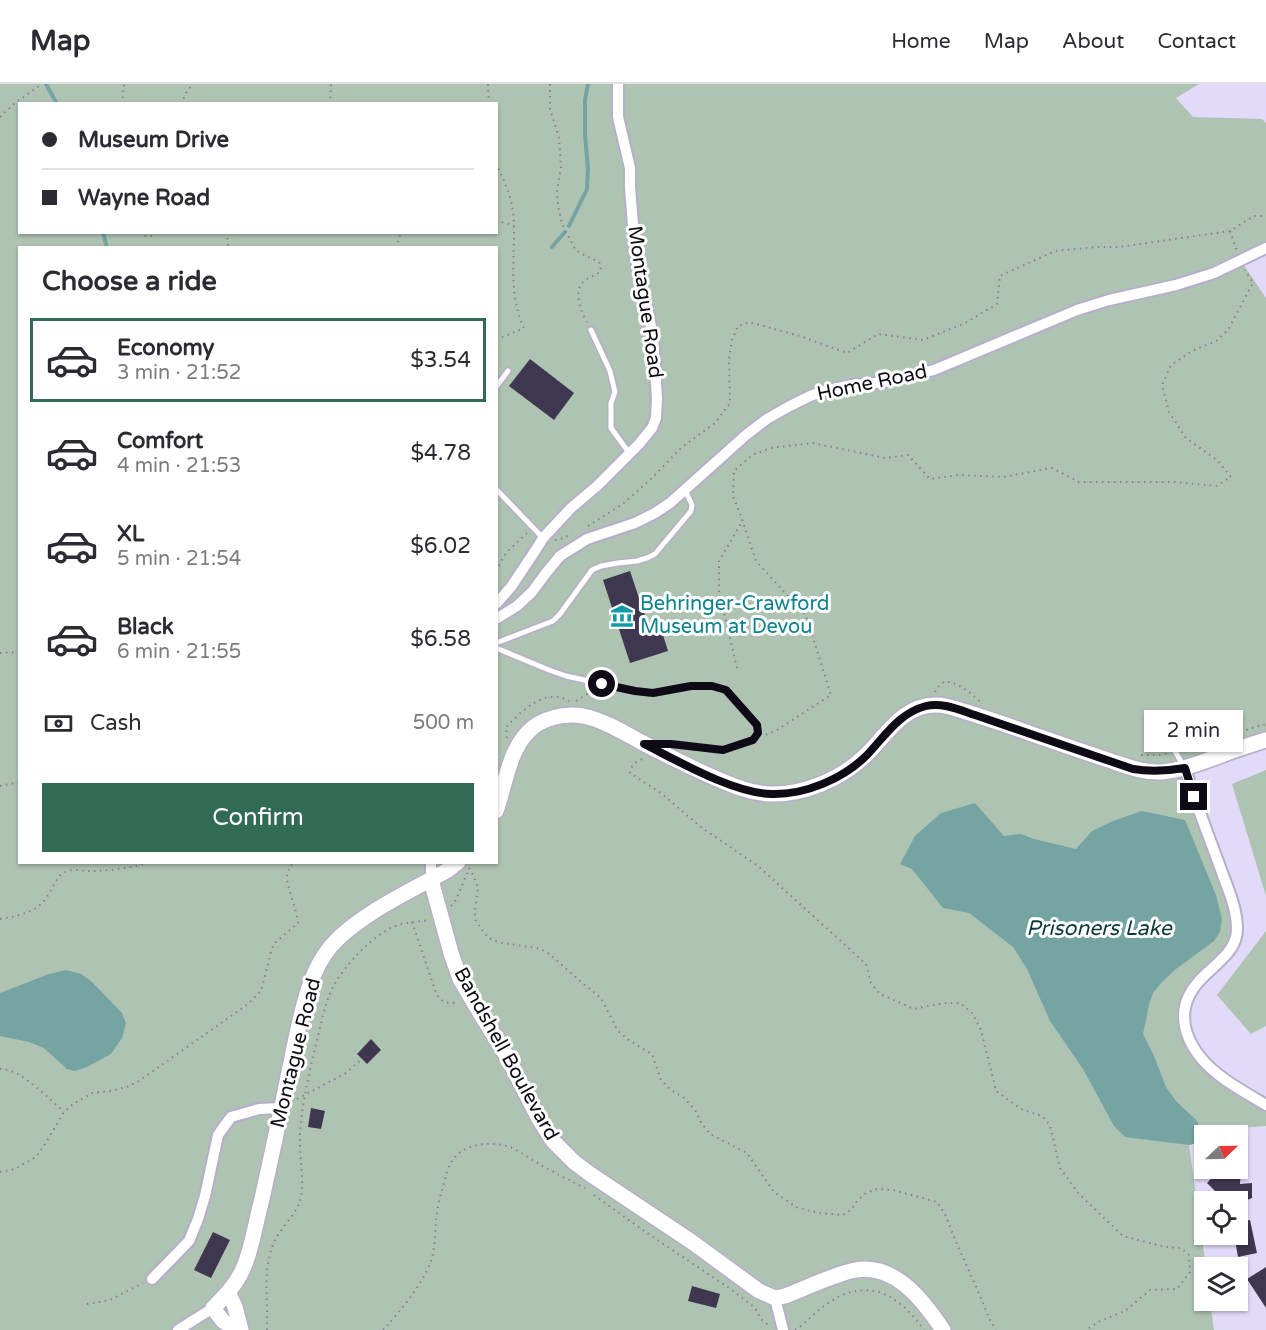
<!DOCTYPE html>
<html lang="en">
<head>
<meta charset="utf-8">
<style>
	:root { --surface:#fff; --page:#f2f2f3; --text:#2b2b33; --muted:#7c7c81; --line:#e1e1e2; --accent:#316b54 }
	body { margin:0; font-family:"Varela Round",sans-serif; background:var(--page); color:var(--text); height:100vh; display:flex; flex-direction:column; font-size:22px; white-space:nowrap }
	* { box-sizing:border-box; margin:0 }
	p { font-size:20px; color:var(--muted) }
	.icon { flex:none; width:33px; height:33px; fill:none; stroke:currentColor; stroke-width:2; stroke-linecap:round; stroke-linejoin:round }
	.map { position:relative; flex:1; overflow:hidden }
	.details { position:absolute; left:18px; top:162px; width:480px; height:618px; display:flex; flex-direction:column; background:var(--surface); border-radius:0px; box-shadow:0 2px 4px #0004 }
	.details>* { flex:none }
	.banner { position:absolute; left:18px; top:18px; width:480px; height:132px; border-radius:0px; box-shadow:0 2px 4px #0004; display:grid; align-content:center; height:132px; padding:0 24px; background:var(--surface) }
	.needle { width:39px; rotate:68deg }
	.fabs { position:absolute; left:1194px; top:1041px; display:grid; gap:12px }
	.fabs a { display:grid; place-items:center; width:54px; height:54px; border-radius:0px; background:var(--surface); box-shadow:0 2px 4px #0004; font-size:30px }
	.end { position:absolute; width:27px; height:27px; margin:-14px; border:8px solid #0f0b16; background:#fff; box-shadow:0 0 0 3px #fff }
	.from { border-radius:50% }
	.bubble { position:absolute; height:42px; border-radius:0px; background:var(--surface); box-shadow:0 2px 4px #0004; font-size:20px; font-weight:600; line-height:42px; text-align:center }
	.banner b { display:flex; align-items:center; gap:21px; height:57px; font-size:22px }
	.banner b+b { border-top:2px solid var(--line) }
	.banner i { width:15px; height:15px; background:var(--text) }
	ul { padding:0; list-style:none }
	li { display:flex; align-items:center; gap:18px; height:84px; margin:0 12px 9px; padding:0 12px; border:3px solid transparent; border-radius:0px }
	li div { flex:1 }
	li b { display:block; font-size:22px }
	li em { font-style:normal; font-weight:600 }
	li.selected { border-color:var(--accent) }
	li>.icon { width:54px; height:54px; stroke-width:1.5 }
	h2 { padding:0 24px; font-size:27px; line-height:72px }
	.pay { display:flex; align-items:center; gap:15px; height:66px; padding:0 24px; font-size:22px }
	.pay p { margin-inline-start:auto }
	.primary-button { display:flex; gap:12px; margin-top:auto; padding:12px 24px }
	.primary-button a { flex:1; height:69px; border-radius:0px; background:var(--accent); color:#fff; font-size:24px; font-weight:600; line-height:69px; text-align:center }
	header { display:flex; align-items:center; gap:36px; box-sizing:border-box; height:84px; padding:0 30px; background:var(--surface); border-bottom:2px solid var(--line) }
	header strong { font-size:28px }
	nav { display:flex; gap:33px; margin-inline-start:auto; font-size:21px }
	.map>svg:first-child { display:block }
	.green { fill:#aec3b2; fill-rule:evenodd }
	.water { fill:#75a4a3 }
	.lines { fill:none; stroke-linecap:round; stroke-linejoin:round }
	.stream { stroke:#75a4a3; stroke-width:4 }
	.building { fill:#3e374f }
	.lane-casing { stroke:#b6aecb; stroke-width:8 }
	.street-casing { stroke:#b6aecb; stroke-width:14 }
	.secondary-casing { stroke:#b6aecb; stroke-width:18 }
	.path { stroke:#878097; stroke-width:2; stroke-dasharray:1.5 4.5; stroke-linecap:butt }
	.lane { stroke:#fff; stroke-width:5 }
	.street { stroke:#fff; stroke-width:10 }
	.secondary { stroke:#fff; stroke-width:15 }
	.route { stroke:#0f0b16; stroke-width:8 }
	.labels { text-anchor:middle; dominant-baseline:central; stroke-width:6; stroke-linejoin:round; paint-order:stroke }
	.street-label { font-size:20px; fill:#0f0b16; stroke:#fff }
	.culture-label { font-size:20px; fill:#0d838f; stroke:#fff; text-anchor:start }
	.water-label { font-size:21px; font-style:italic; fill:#0c3a3b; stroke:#fff }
</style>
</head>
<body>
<header>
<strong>Map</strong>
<nav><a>Home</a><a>Map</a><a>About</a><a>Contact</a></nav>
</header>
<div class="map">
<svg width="1266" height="1246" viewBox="0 0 1266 1246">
	<rect width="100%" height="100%" fill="#e3daf9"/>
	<g class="green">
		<path d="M0 0H1199L1176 14 1193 33 1262 35 1266 39V164L1241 177 1266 214V656L1185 685 1234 823 1236 853 1203 893 1184 929 1198 970 1266 1021V1042L1201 1047 1197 1059 1189 1061 1206 1183 1204 1184V1216L1210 1217 1214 1246H0ZM20 20H496V148H20ZM20 164H496V778H20Z"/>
		<polygon points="1266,686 1266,812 1232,700"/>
		<polygon points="1266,847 1266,942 1251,950 1217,911"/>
	</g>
	<g class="water">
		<polygon points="975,719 1004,752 1021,750 1034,755 1076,765 1092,747 1113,737 1142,727 1185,736 1216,811 1222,835 1220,848 1214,857 1176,885 1162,898 1153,909 1149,921 1143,950 1154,972 1166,1003 1176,1017 1197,1037 1201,1047 1197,1059 1189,1061 1125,1053 1114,1042 1083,985 1050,937 1027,885 1013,863 969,829 943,824 912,785 900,780 915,752 941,729"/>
		<polygon points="66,886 81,890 91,897 122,929 126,939 122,954 111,970 87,983 75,987 67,985 44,964 29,958 0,952 0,909 49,890"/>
	</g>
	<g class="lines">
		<g class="stream">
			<polyline points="46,0 57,20"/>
			<polyline points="569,142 587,105 588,85 585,51 585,16 588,0"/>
			<polyline points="103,148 107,164"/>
			<polyline points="552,163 565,148"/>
		</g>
	</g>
	<g class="building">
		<polygon points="530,275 574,309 554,336 509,302"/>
		<polygon points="630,487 647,538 658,535 668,567 630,579 603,496"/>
		<polygon points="371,955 381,966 367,980 357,970"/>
		<polygon points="311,1024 325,1027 321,1045 308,1043"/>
		<polygon points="1221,1084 1241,1084 1240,1100 1252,1099 1252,1114 1242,1118 1226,1118 1207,1099"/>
		<polygon points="1250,1136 1257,1169 1238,1173 1234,1150 1238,1150 1238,1138"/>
		<polygon points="213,1148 230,1156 211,1194 194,1186"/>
		<polygon points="1266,1183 1266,1224 1247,1195"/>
		<polygon points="692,1202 720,1210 716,1224 688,1217"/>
	</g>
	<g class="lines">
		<g class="lane-casing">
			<g id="lane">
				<polyline points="591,246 610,287 615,308 611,319 611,344 630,370"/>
				<polyline points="496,303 508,287"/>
				<polyline points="496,405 543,454"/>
				<polyline points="496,559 553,537 560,530 592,486 601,482 618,479 637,477 647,474 655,470 691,427 692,421 685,406"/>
				<polyline points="496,564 549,586 566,592 635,607 653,609 691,602 712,602 726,606 757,641 758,649 753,656 723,666 671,660 656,660"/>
				<polyline points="1166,634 1175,667 1184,683"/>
			</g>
		</g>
		<g class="street-casing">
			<g id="street">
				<polyline points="496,520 511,503 537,464 543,454 571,424 597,402 639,360 652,344 656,334 657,314 653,254 649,232 639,191 635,167 630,103 630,84 618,33 618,0"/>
				<polyline points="496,535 517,522 532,508 546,489 560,472 587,455 635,439 655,429 670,419 746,351 767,335 788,323 810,312 827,306 854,301 884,298 934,286 1077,226 1109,216 1176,201 1214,189 1266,164"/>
				<path d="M1185 684C1195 718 1208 750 1220 783 1227 803 1237 823 1237 845 1237 866 1218 878 1204 892 1165 929 1189 971 1227 997 1240 1006 1253 1013 1266 1021"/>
				<polyline points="431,796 431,778"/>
				<polyline points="152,1195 189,1157 198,1135 205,1112 218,1051 231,1033 259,1025 281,1024"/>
				<polyline points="775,1214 783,1246"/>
				<polyline points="178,1246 213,1224"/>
			</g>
		</g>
		<g class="secondary-casing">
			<g id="secondary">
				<path d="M496 727C505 702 509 667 528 648 541 634 564 629 583 632 603 636 623 648 641 658 662 669 684 680 706 690 727 699 747 709 770 710 804 711 841 695 865 672 886 652 903 620 937 621 946 621 954 624 963 627 980 632 997 638 1015 644 1045 655 1075 665 1105 675 1124 681 1141 689 1162 688 1182 686 1200 679 1219 672 1234 666 1250 661 1266 656"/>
				<path d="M431 796 451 869 460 895 480 929 508 974 539 1035 553 1057 574 1078 590 1090 692 1158 759 1207 775 1214 785 1212C806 1204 828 1193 851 1187 893 1176 923 1216 943 1246"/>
				<polyline points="228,1208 235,1223 241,1246"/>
				<path d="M237 1246 223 1237 213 1224C224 1213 236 1201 243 1185 252 1165 255 1141 261 1119 273 1066 284 1013 295 959 302 927 309 888 331 862 359 830 411 807 448 786L458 778"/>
			</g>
		</g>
		<g class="path">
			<polyline points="488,0 489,20"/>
			<path d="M550 0V25L559 54 561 83 557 107 558 121 562 140 575 165 580 169 599 178 601 182 600 188C595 192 588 193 583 198 573 207 581 228 587 238"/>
			<polyline points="122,20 124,0"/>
			<polyline points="181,20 187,7 193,0"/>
			<polyline points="330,20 331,0"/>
			<polyline points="0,33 15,19 42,0"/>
			<path d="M496 79C503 95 511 110 513 128 517 167 506 206 524 244L496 256"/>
			<polyline points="496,137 514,141"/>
			<polyline points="1230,147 1237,167"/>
			<polyline points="141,148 143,152 151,152 153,148"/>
			<polyline points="227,148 228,164"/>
			<polyline points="396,164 401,148"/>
			<polyline points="588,442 624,419 653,393 682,363 715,339 730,319 729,276 732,256 738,242 749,238 800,252 847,269 878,250 923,256 965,239 997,220 1000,192 1055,167 1098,163 1119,163 1230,147 1254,132 1266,132"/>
			<polyline points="555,456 558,456 572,450"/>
			<polyline points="496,487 506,469 527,449"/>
			<polyline points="0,569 20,568"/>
			<polyline points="737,584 719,508 719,477 743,436"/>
			<path d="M935 608 938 603 945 597C961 600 970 609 982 619"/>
			<polyline points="576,617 592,607"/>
			<polyline points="766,651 777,646 831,611 806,532 756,477 740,430 733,412 734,387 752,371 771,364 813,359 885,374 908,371 930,395 958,391 1003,393 1052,384 1079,398 1175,398 1216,402 1231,393 1217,376 1186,354 1169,328 1162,301 1171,281 1192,267 1216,257 1228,246 1253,199 1245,186"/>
			<path d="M507 654 506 643C522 627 545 603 569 617"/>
			<polyline points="1183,665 1266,640"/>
			<polyline points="1141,671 1159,671 1168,669"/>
			<path d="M642 675C636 678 631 681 630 689L661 709 702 744 758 782 866 880 871 899 880 910 914 925 944 919H960L972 929 981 946 996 1007 1021 1025 1042 1032 1050 1041 1060 1084 1079 1110 1123 1152 1165 1163 1181 1164 1189 1171 1190 1188 1177 1205 1150 1206 1125 1227 1098 1238 1086 1246"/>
			<polyline points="0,702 20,698"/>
			<polyline points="469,784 474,793 478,804 475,827 475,835 484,849 492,856 502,859 537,864 547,868 580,897 601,914 618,947 630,957 652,970 661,996 671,1006 683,1013 695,1026 702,1040 710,1050 747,1069 774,1108 796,1123 818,1129 843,1131 851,1126 857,1117 866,1109 877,1105 893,1106 937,1118 945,1130 956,1158 975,1200 990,1236 996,1246"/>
			<polyline points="451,822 456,816 468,787"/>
			<path d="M0 835C22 831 39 828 50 808 54 801 57 793 63 789 72 783 85 788 95 787 113 786 133 784 150 778"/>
			<path d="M412 838 436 909C442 919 447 920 459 918"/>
			<path d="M0 985C20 984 49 1015 64 1028"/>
			<polyline points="297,1015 346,989 362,975"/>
			<path d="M0 1088 15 1085 36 1073 45 1060 64 1028 73 1020 92 1009 110 1007 127 1003 139 997 248 920 261 907 272 864 276 858 298 839C297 826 286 801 287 791 288 786 290 783 294 778"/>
			<polyline points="594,1111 647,1149 732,1206 755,1224 761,1235 771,1243"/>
			<polyline points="87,1220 110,1216 143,1199"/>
			<path d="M267 1246C268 1216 262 1184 275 1156 282 1142 298 1129 301 1113 304 1092 299 1071 300 1049 302 1019 309 990 316 960 321 941 324 921 333 903 344 882 372 852 393 843 405 838 417 838 429 836"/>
			<path d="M383 1246C401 1226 424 1199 432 1174 435 1162 435 1149 436 1137 437 1127 439 1116 442 1106 445 1095 448 1079 456 1072 469 1058 496 1057 512 1064 525 1070 536 1079 548 1085 560 1092 572 1097 585 1104"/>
			<path d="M795 1246C806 1239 814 1229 824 1222 865 1191 898 1209 924 1246"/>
		</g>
		<use href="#lane" class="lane"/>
		<use href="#street" class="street"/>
		<use href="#secondary" class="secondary"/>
	</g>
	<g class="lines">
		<path class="route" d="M602 600 635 607 653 609 691 602H712L726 606 757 641 758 649 753 656 723 666 671 660H644C678 677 733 709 771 710 805 711 843 695 867 671 885 652 899 629 926 622 942 618 960 626 975 631L1133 685C1151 688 1167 687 1185 684L1194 713"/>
	</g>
	<defs>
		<g id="museum-bare" transform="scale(1.8)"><path d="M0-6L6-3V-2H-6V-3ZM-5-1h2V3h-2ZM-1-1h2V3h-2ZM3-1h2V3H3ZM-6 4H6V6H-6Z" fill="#0f9aa8" stroke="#fff" stroke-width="2.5" paint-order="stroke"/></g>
	</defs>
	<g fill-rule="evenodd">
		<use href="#museum-bare" x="622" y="532"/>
	</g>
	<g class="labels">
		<g class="street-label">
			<text transform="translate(645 218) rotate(82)">Montague Road</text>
			<text transform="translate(872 299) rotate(-12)">Home Road</text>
			<text transform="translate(296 969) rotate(-76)">Montague Road</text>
			<text transform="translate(506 970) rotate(61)">Bandshell Boulevard</text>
		</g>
		<g class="culture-label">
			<text x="640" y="520">Behringer-Crawford<tspan x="640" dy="23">Museum at Devou</tspan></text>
		</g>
		<g class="water-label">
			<text x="1099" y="844">Prisoners Lake</text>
		</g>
	</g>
</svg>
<div class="fabs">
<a><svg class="needle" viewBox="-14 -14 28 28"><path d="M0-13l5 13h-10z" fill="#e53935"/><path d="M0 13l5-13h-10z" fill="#7c7c81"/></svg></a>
<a><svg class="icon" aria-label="locate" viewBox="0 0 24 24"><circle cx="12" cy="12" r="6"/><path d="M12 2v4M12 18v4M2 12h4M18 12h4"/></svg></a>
<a><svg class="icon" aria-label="layers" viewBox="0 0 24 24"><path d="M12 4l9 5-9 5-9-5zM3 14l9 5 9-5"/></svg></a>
</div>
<i class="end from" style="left:602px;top:600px"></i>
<i class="end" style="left:1194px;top:713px"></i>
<div class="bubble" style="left:1144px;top:626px;width:99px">2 min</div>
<div class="banner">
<b><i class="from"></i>Museum Drive</b>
<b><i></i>Wayne Road</b>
</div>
<section class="details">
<h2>Choose a ride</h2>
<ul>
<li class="selected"><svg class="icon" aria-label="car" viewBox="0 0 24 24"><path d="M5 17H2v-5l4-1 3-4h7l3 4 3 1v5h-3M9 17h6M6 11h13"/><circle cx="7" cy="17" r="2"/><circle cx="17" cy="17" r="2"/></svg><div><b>Economy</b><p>3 min · 21:52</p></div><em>$3.54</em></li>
<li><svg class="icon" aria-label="car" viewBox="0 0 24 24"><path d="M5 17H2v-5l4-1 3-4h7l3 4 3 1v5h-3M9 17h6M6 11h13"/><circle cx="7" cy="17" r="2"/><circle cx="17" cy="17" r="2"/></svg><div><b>Comfort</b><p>4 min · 21:53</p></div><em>$4.78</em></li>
<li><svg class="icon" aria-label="car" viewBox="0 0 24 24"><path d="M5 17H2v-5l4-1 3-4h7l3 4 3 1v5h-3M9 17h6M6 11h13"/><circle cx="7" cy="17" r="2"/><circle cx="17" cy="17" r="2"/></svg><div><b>XL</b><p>5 min · 21:54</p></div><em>$6.02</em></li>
<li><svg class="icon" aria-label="car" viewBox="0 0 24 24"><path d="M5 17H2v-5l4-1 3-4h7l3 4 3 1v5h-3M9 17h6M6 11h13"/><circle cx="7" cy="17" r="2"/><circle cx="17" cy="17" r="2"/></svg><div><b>Black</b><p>6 min · 21:55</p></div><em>$6.58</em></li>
</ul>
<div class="pay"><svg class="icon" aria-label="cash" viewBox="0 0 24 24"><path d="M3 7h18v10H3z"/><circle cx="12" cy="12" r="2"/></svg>Cash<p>500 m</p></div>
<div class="primary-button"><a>Confirm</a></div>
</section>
</div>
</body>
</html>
